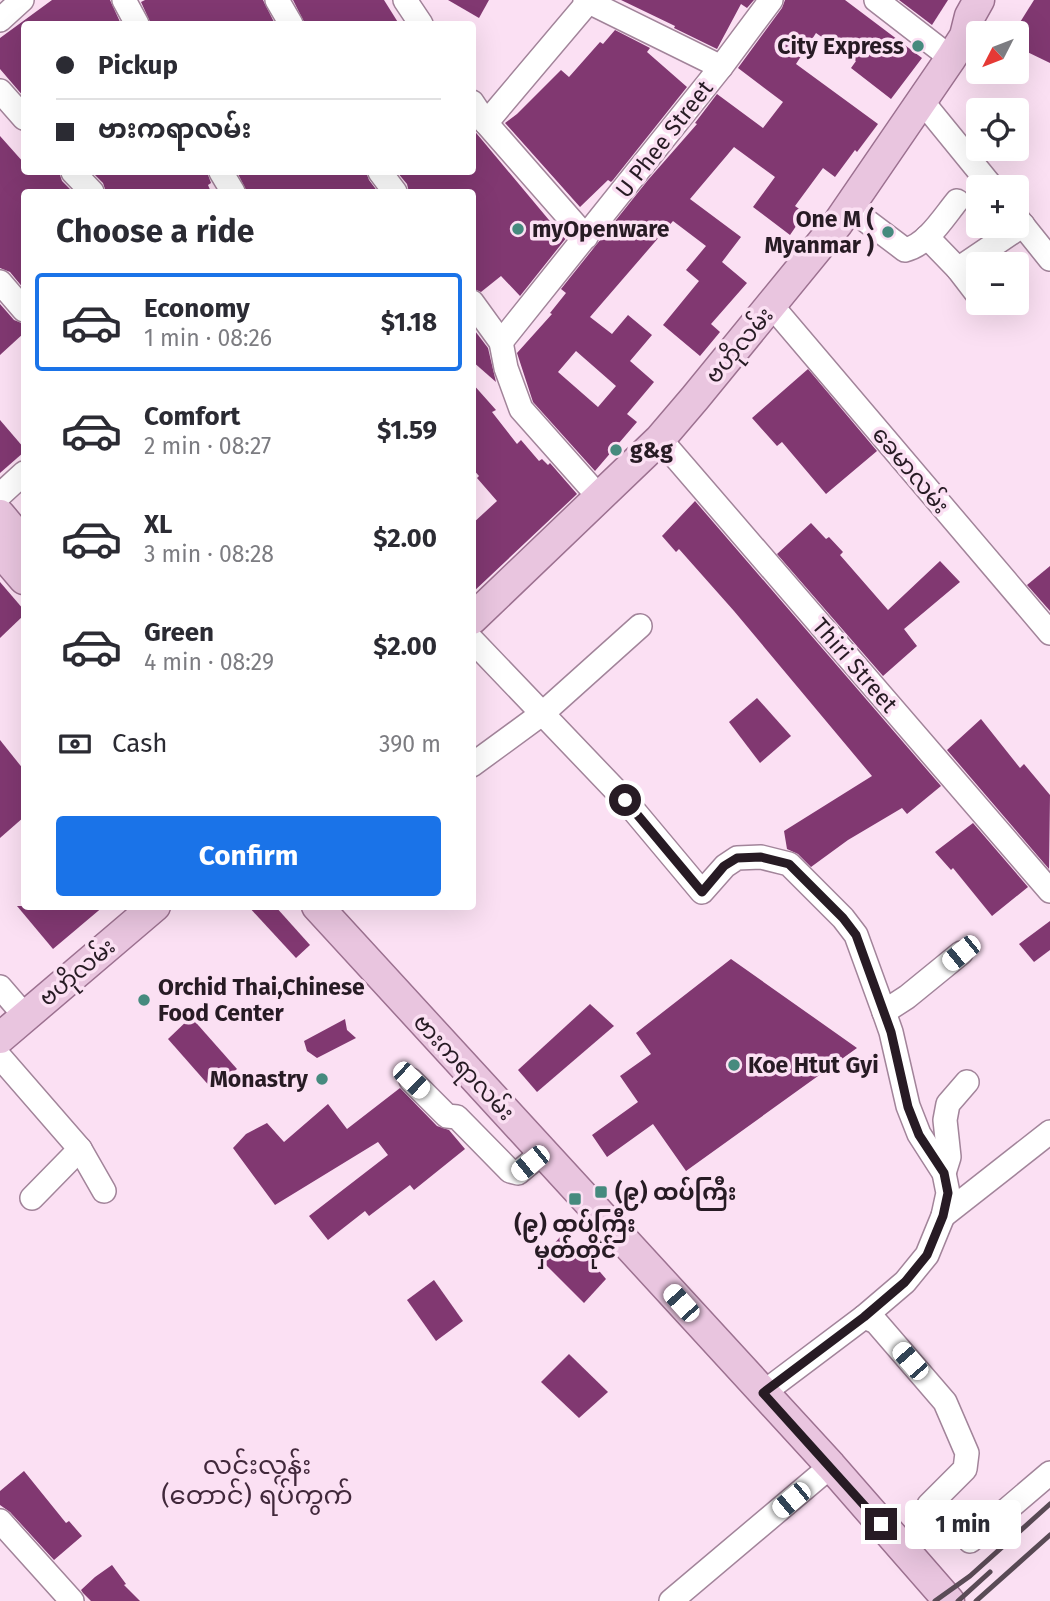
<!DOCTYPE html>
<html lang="en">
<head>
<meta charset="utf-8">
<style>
	:root { --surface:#fff; --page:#f7f7f7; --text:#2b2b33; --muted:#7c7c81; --line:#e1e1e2; --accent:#1a73e8 }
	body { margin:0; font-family:"Fira Sans","Noto Sans Myanmar",sans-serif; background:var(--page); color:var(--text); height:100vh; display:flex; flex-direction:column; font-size:26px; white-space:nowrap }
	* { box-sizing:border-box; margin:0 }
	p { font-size:23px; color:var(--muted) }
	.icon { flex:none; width:38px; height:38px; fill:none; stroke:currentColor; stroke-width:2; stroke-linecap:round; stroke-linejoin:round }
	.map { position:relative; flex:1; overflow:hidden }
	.details { position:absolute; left:21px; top:189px; width:455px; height:721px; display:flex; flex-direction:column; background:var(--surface); border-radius:7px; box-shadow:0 7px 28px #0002 }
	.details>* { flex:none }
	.guide { position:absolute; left:21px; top:21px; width:455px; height:154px; border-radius:7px; box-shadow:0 7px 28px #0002; display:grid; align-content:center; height:154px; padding:0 35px; background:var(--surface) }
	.needle { width:46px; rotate:228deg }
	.controls { position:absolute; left:966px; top:21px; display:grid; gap:14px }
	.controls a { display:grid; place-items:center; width:63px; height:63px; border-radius:7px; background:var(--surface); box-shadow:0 7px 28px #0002; font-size:35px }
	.end { position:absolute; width:32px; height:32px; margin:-16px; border:9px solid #271b24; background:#fff; box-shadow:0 0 0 4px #fff }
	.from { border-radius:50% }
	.bubble { position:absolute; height:49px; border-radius:7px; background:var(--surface); box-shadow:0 7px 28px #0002; font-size:23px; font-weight:700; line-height:49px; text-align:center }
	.car { position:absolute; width:21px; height:42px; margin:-21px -10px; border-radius:9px; box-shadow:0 0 5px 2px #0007; background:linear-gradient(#fff 24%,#345 0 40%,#fff 0 76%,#345 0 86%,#fff 0) }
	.guide b { display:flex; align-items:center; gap:24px; height:66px; font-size:26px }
	.guide b+b { border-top:2px solid var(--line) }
	.guide i { width:18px; height:18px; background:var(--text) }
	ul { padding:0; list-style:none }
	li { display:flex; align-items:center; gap:21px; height:98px; margin:0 14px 10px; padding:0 21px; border:4px solid transparent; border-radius:7px }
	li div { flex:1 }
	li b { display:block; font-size:26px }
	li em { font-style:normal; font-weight:700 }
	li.active { border-color:var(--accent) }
	li>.icon { width:63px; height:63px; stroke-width:1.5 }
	h2 { padding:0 35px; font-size:32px; line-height:84px }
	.pay { display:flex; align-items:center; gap:18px; height:77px; padding:0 35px; font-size:26px }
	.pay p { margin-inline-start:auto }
	.button { display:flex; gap:14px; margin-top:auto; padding:14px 35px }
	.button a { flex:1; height:80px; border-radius:7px; background:var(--accent); color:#fff; font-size:28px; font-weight:700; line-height:80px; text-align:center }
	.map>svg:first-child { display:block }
	.building { fill:#813871; fill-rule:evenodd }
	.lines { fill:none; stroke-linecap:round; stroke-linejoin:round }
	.minor-casing { stroke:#a2849a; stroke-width:26 }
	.major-casing { stroke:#9c7190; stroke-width:33 }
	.minor { stroke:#fff; stroke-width:23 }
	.major { stroke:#e9c5df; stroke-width:30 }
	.rail { stroke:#5a4b56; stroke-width:5 }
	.route { stroke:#271b24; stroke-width:9 }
	.poi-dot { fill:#468a7e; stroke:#fbe0f3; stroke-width:2.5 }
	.labels { text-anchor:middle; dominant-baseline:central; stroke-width:7; stroke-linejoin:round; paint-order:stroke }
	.poi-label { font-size:23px; font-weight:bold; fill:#271b24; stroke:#fbe0f3; text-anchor:start }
	.street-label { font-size:23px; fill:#271b24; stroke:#fbe0f3 }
	.quarter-label { font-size:26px; fill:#41283b; stroke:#fbe0f3 }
</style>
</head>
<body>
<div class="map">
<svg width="1050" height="1601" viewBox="0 0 1050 1601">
	<rect width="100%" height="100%" fill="#fbe0f3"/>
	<g class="building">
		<polygon points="52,0 110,0 121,24 24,24 24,97 0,69 0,38"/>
		<polygon points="145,0 263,0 275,24 151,24 141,2"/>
		<polygon points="293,0 384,0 399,24 305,24"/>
		<polygon points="448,0 489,0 479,18"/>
		<polygon points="621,0 754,0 747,8 741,4 717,49 674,28 675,26"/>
		<path d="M785 0H845L922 58 891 99 851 68 856 61 816 33 796 64 878 124 857 152 855 150 835 177 823 168 795 206 805 213 790 235 753 207 775 177 734 147 690 199 741 237 722 262 747 283 711 324 720 332 700 356 663 325 699 281 686 270 706 246 673 221 590 317 612 334 628 315 652 335 630 361 654 382 627 414 637 422 595 471 533 402 517 353 552 314 550 313 566 293 561 289 648 180 697 124 695 123 717 94 763 128 783 102 738 68 782 8ZM576 351 616 386 598 407 558 372Z"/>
		<polygon points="899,0 948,0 932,25"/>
		<polygon points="1034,0 1050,0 1050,63 1017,47 1017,27"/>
		<polygon points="615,30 650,48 647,52 687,87 613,180 611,182 608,180 580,207 505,123 517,114 561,70 569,77 600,42 603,44"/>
		<polygon points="472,128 554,226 556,224 567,237 520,296 501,276 481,292 472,288 472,192 409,192 407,184 397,172 472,172"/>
		<polygon points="0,136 24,163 24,172 59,172 62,181 73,192 24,192 24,289 10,272 0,268"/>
		<polygon points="92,172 207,172 211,183 208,185 211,192 106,192 103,183"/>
		<polygon points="237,172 366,172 369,180 378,192 247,192"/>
		<polygon points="0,304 14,320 24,324 24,333 0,355"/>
		<polygon points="472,327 488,348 496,382 472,361"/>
		<polygon points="808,369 877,451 826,494 782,442 777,446 752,418"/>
		<polygon points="472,383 496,410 492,412 517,444 521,440 539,461 542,459 548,465 550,463 577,494 472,593 472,524 497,501 477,478 479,476 472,468"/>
		<polygon points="0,420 24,448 24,452 0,473"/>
		<polygon points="695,501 941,786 907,814 902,808 848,840 811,867 798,854 787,849 784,831 872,776 734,611 679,549 676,552 662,536"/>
		<polygon points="811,523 826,539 829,537 843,552 840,555 888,610 940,561 960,582 904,629 917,646 883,676 777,554"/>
		<polygon points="1050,566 1050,611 1027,585"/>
		<polygon points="0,582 24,610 24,615 0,638"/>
		<polygon points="757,698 791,736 760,763 729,722"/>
		<polygon points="981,719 1020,768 1024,764 1050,795 1049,869 947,750"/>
		<polygon points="0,740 24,770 24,817 0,838"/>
		<polygon points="973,823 1028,887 992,916 953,868 951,870 935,852"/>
		<polygon points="17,906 104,906 53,949"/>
		<polygon points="248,906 275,906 310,945 296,958"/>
		<polygon points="1050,921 1050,950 1034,962 1019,944"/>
		<polygon points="731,959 857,1048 686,1171 653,1124 607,1157 592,1135 638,1102 620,1076 651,1054 636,1033"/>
		<polygon points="590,1004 614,1026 537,1092 518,1070"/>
		<polygon points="191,1017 237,1069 212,1089 168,1039"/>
		<polygon points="345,1019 347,1030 356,1038 317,1058 307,1051 304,1041"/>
		<polygon points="400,1088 437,1126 449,1130 465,1149 414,1190 410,1185 369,1216 365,1211 328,1240 309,1216 388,1155 378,1142 275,1205 233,1148 246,1134 267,1123 284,1142 328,1104 347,1129"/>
		<polygon points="562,1235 584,1253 606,1279 584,1303 540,1259"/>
		<polygon points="434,1280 463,1321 436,1341 407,1300"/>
		<polygon points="569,1354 608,1392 579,1418 541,1382"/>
		<polygon points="24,1471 66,1523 69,1521 82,1536 54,1560 10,1512 0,1505 0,1491"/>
		<polygon points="112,1565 126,1584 124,1585 140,1601 91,1601 83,1593 81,1590 95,1577"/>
	</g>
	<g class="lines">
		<g class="minor-casing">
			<g id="minor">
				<polyline points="124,0 137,24"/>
				<polyline points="277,0 291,24"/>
				<polyline points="405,0 421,24"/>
				<polyline points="585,0 721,67"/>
				<polyline points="876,0 951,58"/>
				<polyline points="0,20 22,0"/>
				<polyline points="0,91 24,118"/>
				<polyline points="921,100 992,187"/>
				<polyline points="472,102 486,123 586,237"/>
				<polyline points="486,123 589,1"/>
				<polyline points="73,172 92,192"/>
				<polyline points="221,172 233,192"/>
				<polyline points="380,172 395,192"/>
				<path d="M848 207 905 250C927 245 943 218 957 201"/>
				<polyline points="1017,218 1050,259"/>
				<polyline points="927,237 958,269 978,295"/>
				<polyline points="958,269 1023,225"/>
				<polyline points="0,282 24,310"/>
				<polyline points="472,302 501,342 506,368 521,409 600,498"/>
				<polyline points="772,306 1050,633"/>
				<polyline points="501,342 721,67 771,0"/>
				<polyline points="660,439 1050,891"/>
				<polyline points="0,495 24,473"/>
				<polyline points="472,640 625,800 702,892 725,866 737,858 761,857 789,864 843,918 856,935 884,1012"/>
				<polyline points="472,765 543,713 640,626"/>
				<polyline points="0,987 25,1016"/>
				<polyline points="0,1057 80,1149 104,1191"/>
				<polyline points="411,1080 447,1116 457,1117 510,1171 518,1173 543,1152"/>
				<polyline points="944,1173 949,1157 945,1120 948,1104 967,1082"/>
				<polyline points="32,1198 80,1149"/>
				<polyline points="943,1216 1050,1132"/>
				<polyline points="763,1393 864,1317"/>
				<polyline points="929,1505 965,1469 967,1453 945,1402 876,1322 864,1317 905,1282 927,1255 943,1216 948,1193 944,1173 919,1134 908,1106 891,1032 884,1012 907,997 961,953"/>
				<polyline points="0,1521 72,1601"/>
				<polyline points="970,1541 1050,1473"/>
				<polyline points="671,1601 831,1466"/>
			</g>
		</g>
		<g class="major-casing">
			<g id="major">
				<polyline points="0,515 24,544"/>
				<polyline points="0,551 24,579"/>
				<polyline points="472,619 660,439 695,398 838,223 951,58 965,36 970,16 979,0"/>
				<polyline points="317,906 831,1466 949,1601"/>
				<polyline points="0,1038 155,906"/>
			</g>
		</g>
		<use href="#minor" class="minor"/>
		<use href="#major" class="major"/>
		<g class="rail">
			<polyline points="935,1601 970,1576 1050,1504"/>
			<polyline points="958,1601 990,1572"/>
			<polyline points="976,1601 1050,1535"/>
		</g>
	</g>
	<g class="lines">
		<polyline class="route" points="625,800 702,892 724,866 737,858 761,857 789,864 843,918 856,935 891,1032 908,1107 919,1135 944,1173 948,1193 943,1216 927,1255 905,1282 864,1317 763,1393 881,1524"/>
	</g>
	<g class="poi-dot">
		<circle cx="918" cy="46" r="7"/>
		<circle cx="518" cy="229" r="7"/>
		<circle cx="888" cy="232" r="7"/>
		<circle cx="616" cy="450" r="7"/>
		<circle cx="144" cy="1000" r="7"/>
		<circle cx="734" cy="1065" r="7"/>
		<circle cx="322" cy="1079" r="7"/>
		<rect x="594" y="1185" width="14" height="14" rx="3.5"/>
		<rect x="568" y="1192" width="14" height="14" rx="3.5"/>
	</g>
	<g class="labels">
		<g class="poi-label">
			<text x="904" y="46" text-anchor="end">City Express</text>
			<text x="874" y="219" text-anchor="end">One M (<tspan x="874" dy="26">Myanmar )</tspan></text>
			<text x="532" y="229">myOpenware</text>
			<text x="630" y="450">g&amp;g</text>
			<text x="158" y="987">Orchid Thai,Chinese<tspan x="158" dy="26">Food Center</tspan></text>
			<text x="748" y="1065">Koe Htut Gyi</text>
			<text x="308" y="1079" text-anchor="end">Monastry</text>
			<text x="615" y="1192">(၉) ထပ်ကြီး</text>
			<text x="575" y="1224" text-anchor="middle">(၉) ထပ်ကြီး<tspan x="575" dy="26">မှတ်တိုင်</tspan></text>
		</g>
		<g class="street-label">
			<text transform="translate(664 139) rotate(-52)">U Phee Street</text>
			<text transform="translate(739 345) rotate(-50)">ဗဟိုလမ်း</text>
			<text transform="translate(911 470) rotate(50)">ခေမာလမ်း</text>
			<text transform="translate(855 665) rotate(49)">Thiri Street</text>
			<text transform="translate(77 972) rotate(-40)">ဗဟိုလမ်း</text>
			<text transform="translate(464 1067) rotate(47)">ဗားကရာလမ်း</text>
		</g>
		<g class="quarter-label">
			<text x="257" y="1465">လင်းလွန်း<tspan x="257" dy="30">(တောင်) ရပ်ကွက်</tspan></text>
		</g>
	</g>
</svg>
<div class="controls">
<a><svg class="needle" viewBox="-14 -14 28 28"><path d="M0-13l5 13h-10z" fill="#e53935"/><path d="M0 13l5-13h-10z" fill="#7c7c81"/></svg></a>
<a><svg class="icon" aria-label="locate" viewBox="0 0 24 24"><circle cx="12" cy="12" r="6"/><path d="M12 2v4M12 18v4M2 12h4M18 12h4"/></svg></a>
<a>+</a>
<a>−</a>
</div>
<i class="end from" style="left:625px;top:800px"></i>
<i class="end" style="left:881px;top:1524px"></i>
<div class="bubble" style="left:905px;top:1500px;width:116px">1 min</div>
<i class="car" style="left:961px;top:953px;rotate:231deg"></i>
<i class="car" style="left:411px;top:1080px;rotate:134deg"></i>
<i class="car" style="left:530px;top:1163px;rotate:231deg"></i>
<i class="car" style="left:681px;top:1303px;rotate:318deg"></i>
<i class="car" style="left:910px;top:1361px;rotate:319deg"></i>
<i class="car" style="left:791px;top:1500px;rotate:230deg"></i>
<div class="guide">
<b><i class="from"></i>Pickup</b>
<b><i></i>ဗားကရာလမ်း</b>
</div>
<section class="details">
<h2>Choose a ride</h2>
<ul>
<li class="active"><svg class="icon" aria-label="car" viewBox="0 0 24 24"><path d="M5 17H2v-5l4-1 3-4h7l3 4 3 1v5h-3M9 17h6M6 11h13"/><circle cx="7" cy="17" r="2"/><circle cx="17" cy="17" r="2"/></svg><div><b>Economy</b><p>1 min · 08:26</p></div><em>$1.18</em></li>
<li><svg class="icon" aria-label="car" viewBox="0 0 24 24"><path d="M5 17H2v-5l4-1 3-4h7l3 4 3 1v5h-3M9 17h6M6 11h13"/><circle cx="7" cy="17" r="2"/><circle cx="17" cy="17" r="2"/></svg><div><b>Comfort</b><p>2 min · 08:27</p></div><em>$1.59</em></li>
<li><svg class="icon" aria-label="car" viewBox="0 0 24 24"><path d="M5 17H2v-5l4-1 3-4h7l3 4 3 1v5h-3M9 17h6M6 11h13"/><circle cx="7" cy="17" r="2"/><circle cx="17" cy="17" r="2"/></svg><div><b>XL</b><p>3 min · 08:28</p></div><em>$2.00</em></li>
<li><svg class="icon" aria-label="car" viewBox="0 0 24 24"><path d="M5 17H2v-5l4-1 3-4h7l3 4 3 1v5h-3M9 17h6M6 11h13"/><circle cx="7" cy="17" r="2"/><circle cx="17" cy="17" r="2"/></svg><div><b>Green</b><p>4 min · 08:29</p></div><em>$2.00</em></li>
</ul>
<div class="pay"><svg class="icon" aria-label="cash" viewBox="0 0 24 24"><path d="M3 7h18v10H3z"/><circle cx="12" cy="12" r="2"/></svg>Cash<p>390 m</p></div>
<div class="button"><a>Confirm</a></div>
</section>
</div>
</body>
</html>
